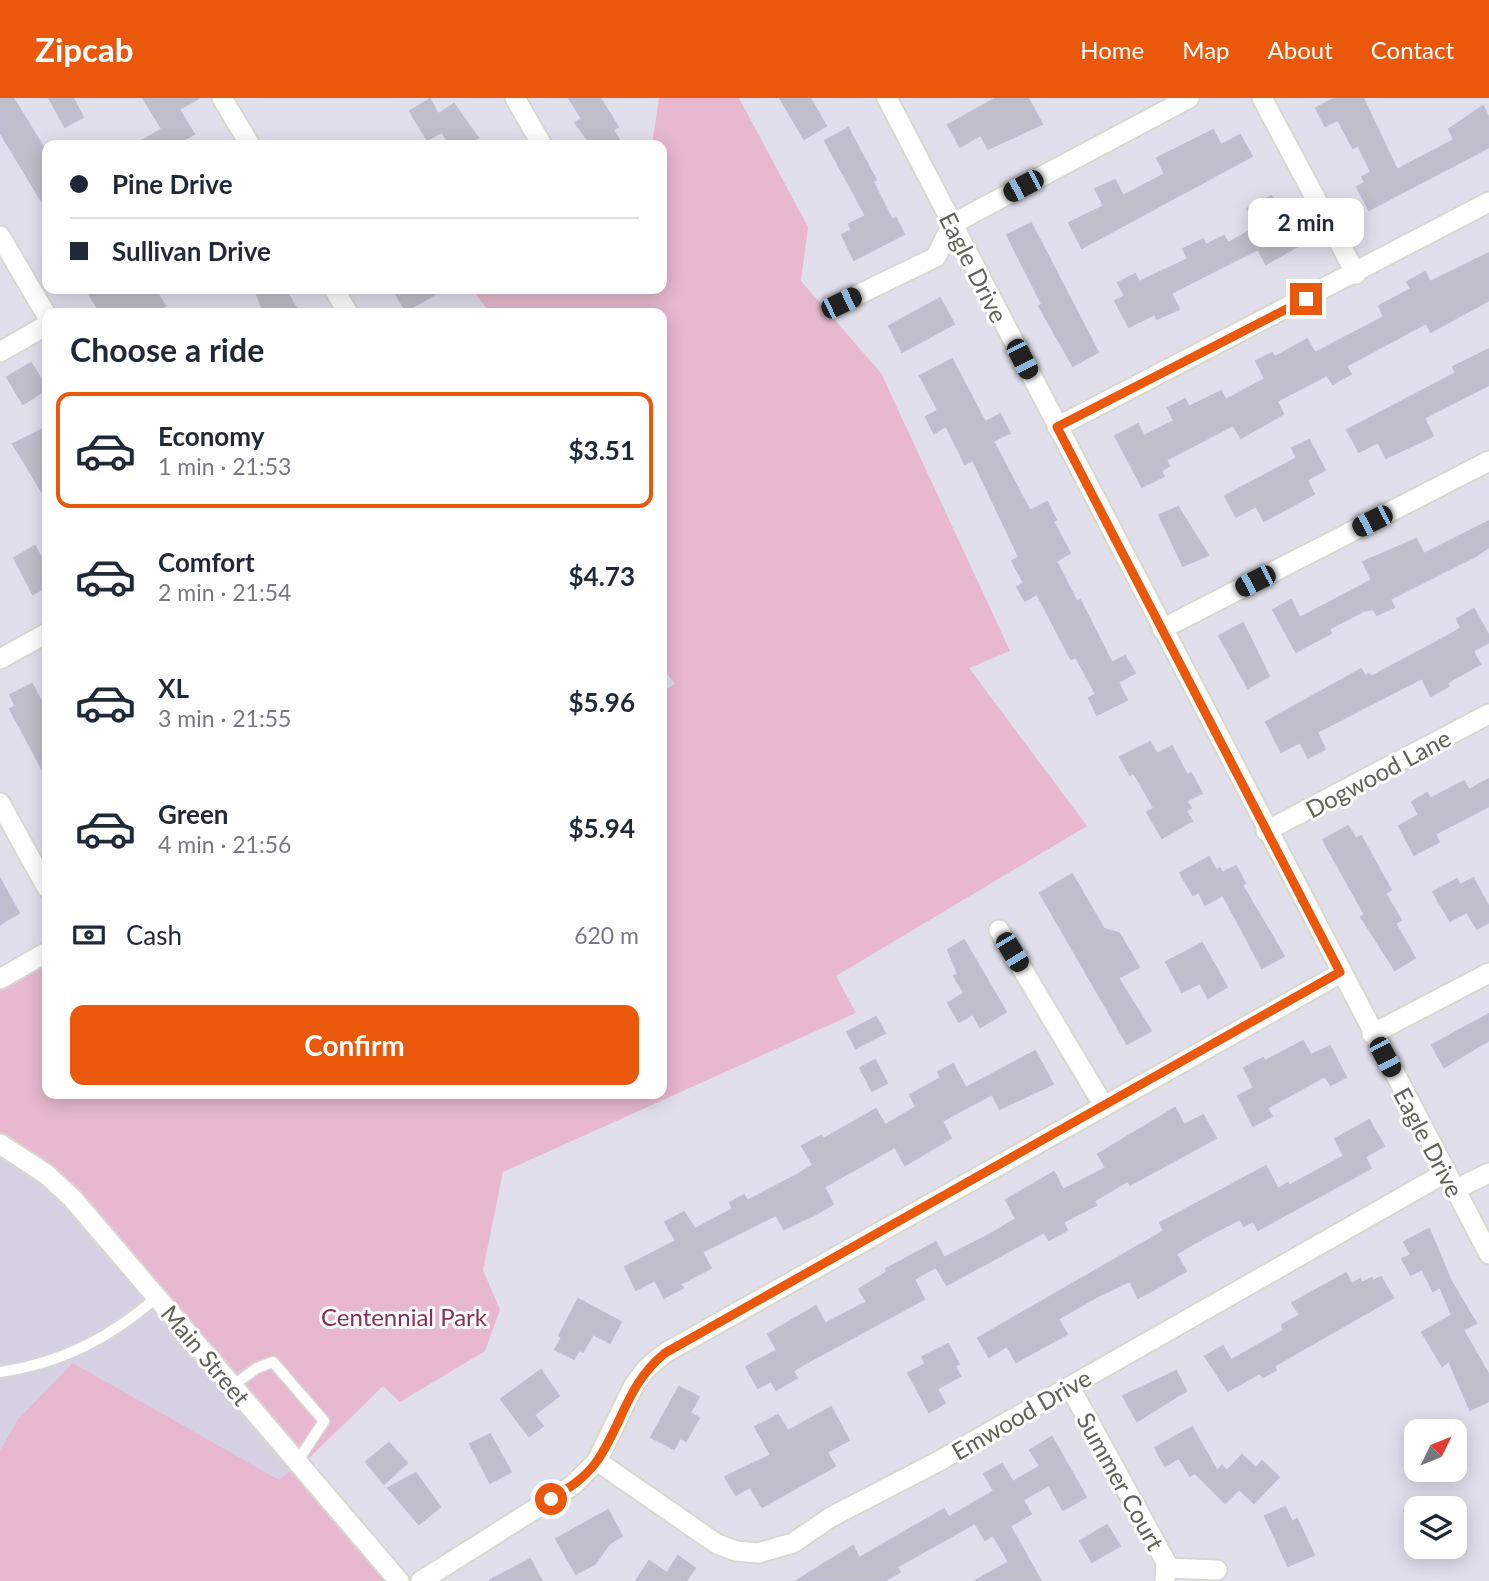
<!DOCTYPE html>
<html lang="en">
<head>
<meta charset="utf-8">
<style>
	:root { --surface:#fff; --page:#f2f2f3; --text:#1f2937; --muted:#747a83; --line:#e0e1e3; --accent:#ea580c }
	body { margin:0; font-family:Lato,sans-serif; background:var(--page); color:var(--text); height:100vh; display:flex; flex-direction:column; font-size:26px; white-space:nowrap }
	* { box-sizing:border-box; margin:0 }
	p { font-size:23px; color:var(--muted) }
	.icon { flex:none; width:38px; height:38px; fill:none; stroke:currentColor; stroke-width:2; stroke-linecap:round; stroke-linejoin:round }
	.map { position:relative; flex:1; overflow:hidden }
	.panel { position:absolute; left:42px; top:210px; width:625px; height:791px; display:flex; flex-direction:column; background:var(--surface); border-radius:14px; box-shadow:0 4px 18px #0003 }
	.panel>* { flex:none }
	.banner { position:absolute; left:42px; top:42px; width:625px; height:154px; border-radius:14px; box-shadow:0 4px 18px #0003; display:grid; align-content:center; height:154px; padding:0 28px; background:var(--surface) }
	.needle { width:46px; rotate:47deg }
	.buttons { position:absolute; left:1404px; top:1321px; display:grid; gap:14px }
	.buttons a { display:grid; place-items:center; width:63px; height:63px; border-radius:14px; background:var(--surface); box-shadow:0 4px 18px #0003; font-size:35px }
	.end { position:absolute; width:32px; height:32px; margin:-16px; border:9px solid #ea580c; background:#fff; box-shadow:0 0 0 4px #fff }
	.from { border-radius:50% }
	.bubble { position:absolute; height:49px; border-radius:14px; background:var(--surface); box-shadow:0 4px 18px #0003; font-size:23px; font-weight:700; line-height:49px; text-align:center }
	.car { position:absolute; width:21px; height:42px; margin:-21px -10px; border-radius:9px; box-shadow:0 0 5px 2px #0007; background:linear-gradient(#222 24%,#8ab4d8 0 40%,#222 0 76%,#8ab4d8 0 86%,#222 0) }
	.banner b { display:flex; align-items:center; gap:24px; height:66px; font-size:26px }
	.banner b+b { border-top:2px solid var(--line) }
	.banner i { width:18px; height:18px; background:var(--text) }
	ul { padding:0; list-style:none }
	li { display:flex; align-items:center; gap:21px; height:116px; margin:0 14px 10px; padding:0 14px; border:4px solid transparent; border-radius:14px }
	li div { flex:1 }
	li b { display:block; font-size:26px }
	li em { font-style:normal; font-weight:700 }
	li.current { border-color:var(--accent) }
	li>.icon { width:63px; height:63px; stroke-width:1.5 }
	h2 { padding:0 28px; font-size:32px; line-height:84px }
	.pay { display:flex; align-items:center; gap:18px; height:77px; padding:0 28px; font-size:26px }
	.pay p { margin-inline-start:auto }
	.action { display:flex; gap:14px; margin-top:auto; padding:14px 28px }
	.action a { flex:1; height:80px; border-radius:14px; background:var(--accent); color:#fff; font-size:28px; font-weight:700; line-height:80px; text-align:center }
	header { display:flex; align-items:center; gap:42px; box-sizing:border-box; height:98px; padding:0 35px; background:var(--accent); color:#fff }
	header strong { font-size:33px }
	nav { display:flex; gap:38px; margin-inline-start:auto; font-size:24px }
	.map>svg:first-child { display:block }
	.education { fill:#d6d1e2 }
	.green { fill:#e7b8d0 }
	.building { fill:#c0beca; stroke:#c1bdd2; stroke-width:2 }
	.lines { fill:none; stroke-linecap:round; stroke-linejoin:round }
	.lane-casing { stroke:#d7d8d0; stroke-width:13 }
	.street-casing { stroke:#d7d8d0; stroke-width:23 }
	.lane { stroke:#fff; stroke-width:10 }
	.street { stroke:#fff; stroke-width:19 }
	.route { stroke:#ea580c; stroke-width:9 }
	.labels { text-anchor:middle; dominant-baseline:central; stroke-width:6; stroke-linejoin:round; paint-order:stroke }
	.street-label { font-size:24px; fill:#616258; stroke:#fff }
	.park-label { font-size:24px; fill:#8a2e58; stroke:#fff }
</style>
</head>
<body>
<header>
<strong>Zipcab</strong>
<nav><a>Home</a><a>Map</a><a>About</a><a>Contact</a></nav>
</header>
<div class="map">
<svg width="1489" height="1483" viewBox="0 0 1489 1483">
	<rect width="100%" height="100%" fill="#e2dfed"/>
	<polygon class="education" points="0,1046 46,1076 299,1366 190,1459 0,1483"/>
	<polygon class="green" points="659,0 739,0 808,129 801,183 881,275 1010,553 969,570 1087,728 836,878 856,915 503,1074 483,1172 500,1212 485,1253 400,1304 383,1288 301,1368 399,1483 0,1483 0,1353 18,1321 73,1265 279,1382 299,1366 72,1100 0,1046 0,881 47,854 47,996 662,996 662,594 675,586 662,570 662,215 490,215 472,191 662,191 662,47 652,47"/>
	<g class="building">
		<polygon points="0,0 13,0 47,55 47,112 0,34"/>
		<polygon points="49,0 73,0 83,19 65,29"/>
		<polygon points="143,0 199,0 179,11 194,36 174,47 135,47 162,31"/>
		<polygon points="569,0 600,0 618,29 613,32 622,47 592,47 575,25 582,21"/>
		<polygon points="780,0 810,0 826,28 804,41"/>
		<polygon points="996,0 1028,0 1042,26 988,51 981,37 960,49 948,27"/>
		<polygon points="1336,0 1363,0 1397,72 1454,42 1449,31 1483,8 1489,20 1489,49 1369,112 1357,89 1365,84 1362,79 1371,74 1358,47 1353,50 1338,22 1325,28 1316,10"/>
		<polygon points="430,1 438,16 454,6 478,40 465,47 450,47 442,34 427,42 410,13"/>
		<polygon points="848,30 876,82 873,84 892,122 896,120 904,136 854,162 842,137 852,132 849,126 866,118 825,43"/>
		<polygon points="1213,32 1221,47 1240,37 1252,58 1082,150 1069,125 1104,108 1095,91 1115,82 1123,98 1165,76 1157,60"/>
		<polygon points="1271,98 1298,148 1266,166 1258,151 1171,195 1179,211 1157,221 1155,216 1129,229 1115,203 1125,198 1118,185 1135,176 1139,184 1188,161 1183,151 1203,141 1206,147 1224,138 1228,145 1257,129 1247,111"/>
		<polygon points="1031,125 1098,254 1073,268 1039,208 1042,206 1007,137"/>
		<polygon points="1489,155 1489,202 1431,234 1426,225 1346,268 1351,276 1333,286 1327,277 1277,303 1283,316 1241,340 1233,327 1166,362 1169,368 1161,373 1164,378 1142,389 1115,338 1138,326 1144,338 1174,323 1168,310 1185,301 1189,309 1221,293 1226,302 1265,281 1256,263 1272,255 1275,259 1307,241 1315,255 1384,219 1379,208 1411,191 1407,184 1425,174 1430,184"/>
		<polygon points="97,191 155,191 165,208 152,215 101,215 89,196"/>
		<polygon points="255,191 285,191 299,215 264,215"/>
		<polygon points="393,191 444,191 406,213"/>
		<polygon points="940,200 954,226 902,254 889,228"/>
		<polygon points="1489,251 1489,287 1424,320 1433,338 1386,360 1378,344 1359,354 1347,332 1456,275 1453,269"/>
		<polygon points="952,261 985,324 1000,316 1010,335 993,343 1030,413 1047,404 1056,422 1053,423 1070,455 1056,463 1077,504 1080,502 1112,565 1125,558 1135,575 1118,584 1127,602 1097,617 1089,600 1096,596 1076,559 1071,561 1037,496 1025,503 1017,489 1024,485 1012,463 1019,459 973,362 965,366 946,328 934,335 926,319 938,312 920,278"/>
		<polygon points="31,265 47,291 23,306 7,279"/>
		<polygon points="47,329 47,402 13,346"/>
		<polygon points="1309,342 1325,372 1307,382 1314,396 1264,423 1256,408 1236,419 1225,398 1297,360 1292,350"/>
		<polygon points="1178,409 1208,457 1183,468 1159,417"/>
		<polygon points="1489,423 1489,449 1476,458 1390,501 1394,509 1377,517 1373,511 1363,513 1329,531 1331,535 1296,554 1273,512 1291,502 1300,520 1372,482 1363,464 1416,441 1424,456"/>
		<polygon points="35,448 47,471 47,488 33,496 14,460"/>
		<polygon points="1474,511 1489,538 1489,544 1473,553 1480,566 1447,585 1449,588 1431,598 1422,580 1317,634 1325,651 1308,660 1300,644 1281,654 1266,624 1361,571 1365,578 1369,576 1371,579 1446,539 1461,530 1457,521"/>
		<polygon points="1243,525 1269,578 1248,590 1219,538"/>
		<polygon points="32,586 47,615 47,680 10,611 16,608 10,597"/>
		<polygon points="1150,644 1157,656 1172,648 1187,677 1191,675 1202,695 1186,703 1191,710 1186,713 1192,723 1162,740 1147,714 1154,710 1134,675 1130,677 1120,659"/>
		<polygon points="1489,681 1489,708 1435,736 1439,744 1414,757 1399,728 1419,717 1412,704 1427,695 1430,701 1464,683 1469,692"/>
		<polygon points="1348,728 1356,741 1361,738 1391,792 1385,795 1401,822 1395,825 1415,860 1395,872 1361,819 1365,817 1323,742"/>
		<polygon points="1209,759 1216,772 1220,770 1222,775 1236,768 1245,785 1242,787 1284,858 1262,870 1223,797 1205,807 1199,794 1193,797 1180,775"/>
		<polygon points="1072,776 1104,831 1119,835 1139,869 1118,880 1151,933 1127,946 1040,795"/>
		<polygon points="1473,780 1489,809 1489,824 1477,831 1467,814 1450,823 1433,794 1457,781 1460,787"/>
		<polygon points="0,781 19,815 0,826"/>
		<polygon points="964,842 1006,914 980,929 973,916 959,924 948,905 964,895 954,878 958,876 948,852"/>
		<polygon points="1202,845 1227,889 1208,900 1200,885 1182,894 1166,864"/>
		<polygon points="1489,916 1489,942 1444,969 1432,947"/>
		<polygon points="876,919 885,935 856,950 847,934"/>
		<polygon points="1303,943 1311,957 1330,948 1346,979 1331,987 1325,978 1267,1010 1272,1018 1253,1028 1238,998 1254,990 1244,970 1263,960 1265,963"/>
		<polygon points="1035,953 1053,986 1000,1011 992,996 942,1023 951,1040 905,1067 895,1049 824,1089 833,1106 816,1116 784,1131 776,1117 702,1154 711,1170 680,1186 683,1190 664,1200 655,1182 636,1192 625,1169 676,1143 665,1124 684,1114 695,1131 733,1111 730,1105 744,1097 747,1103 795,1078 813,1067 802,1048 821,1038 823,1041 876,1011 885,1027 916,1009 910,997 941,980 938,974 953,966 966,990"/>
		<polygon points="875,962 887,985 872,993 860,970"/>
		<polygon points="1175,1010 1184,1027 1203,1017 1216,1040 1130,1087 1128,1083 1094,1103 1096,1107 1063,1124 1067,1132 1049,1142 1044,1134 947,1187 936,1169 914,1181 924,1201 804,1266 793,1273 797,1280 776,1292 771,1283 758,1290 746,1269 777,1252 768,1236 816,1208 825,1226 867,1204 859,1191 887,1174 886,1171 936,1144 944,1160 987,1138 1016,1121 1006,1102 1054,1074 1063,1092 1106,1070 1098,1056"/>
		<polygon points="1369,1022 1384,1048 1365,1059 1371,1070 1258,1132 1253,1123 1244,1128 1240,1121 1207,1138 1176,1156 1186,1173 1155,1191 1138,1200 1130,1183 1100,1197 1058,1221 1067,1236 1016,1264 1007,1248 989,1259 978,1240 1164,1133 1160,1125 1266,1068 1278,1091 1288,1085 1289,1088 1344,1058 1335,1041"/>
		<polygon points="1429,1131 1451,1183 1476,1225 1463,1232 1489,1277 1489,1303 1470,1312 1449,1263 1442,1268 1422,1234 1452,1217 1440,1189 1433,1193 1422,1171 1411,1177 1402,1161 1411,1157 1404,1144"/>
		<polygon points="1346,1175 1352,1186 1360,1181 1362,1185 1372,1180 1373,1183 1381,1179 1393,1200 1274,1268 1276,1272 1263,1279 1260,1275 1228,1293 1205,1258 1223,1248 1231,1262 1274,1238 1284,1232 1282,1227 1300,1217 1292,1205"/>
		<polygon points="578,1201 621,1224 610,1245 593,1236 583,1254 579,1252 574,1261 555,1251 562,1240 559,1238"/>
		<polygon points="948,1246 959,1266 955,1268 960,1278 937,1291 945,1305 929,1314 908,1275 926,1266 922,1259"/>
		<polygon points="541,1272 559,1298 534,1317 543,1328 529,1338 501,1301"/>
		<polygon points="1176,1273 1186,1293 1137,1323 1123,1298"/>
		<polygon points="679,1289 699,1299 690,1315 699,1320 686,1343 680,1340 674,1351 651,1339"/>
		<polygon points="831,1309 849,1342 827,1354 835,1368 762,1409 750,1389 736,1397 725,1379 771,1357 755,1329 778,1317 788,1333"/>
		<polygon points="1192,1329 1217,1373 1222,1368 1227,1373 1242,1357 1256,1370 1262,1363 1279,1379 1254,1405 1239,1391 1225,1405 1195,1375 1190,1378 1179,1360 1165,1368 1155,1350"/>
		<polygon points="490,1336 511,1374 490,1385 470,1346"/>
		<polygon points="1052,1339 1086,1399 1063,1412 1049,1387 1023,1402 1031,1416 1010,1428 1041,1483 975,1483 1009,1464 993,1437 985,1442 975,1425 897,1469 900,1474 884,1483 796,1483 853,1448 859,1460 944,1411 949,1419 994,1393 984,1376 1002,1366 1013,1384 1040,1368 1030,1352"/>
		<polygon points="389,1345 407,1365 384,1386 366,1364"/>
		<polygon points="416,1375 440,1409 419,1426 388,1390"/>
		<polygon points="1285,1409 1292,1424 1297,1421 1314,1457 1288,1468 1265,1418"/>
		<polygon points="608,1412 622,1438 609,1446 595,1466 576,1476 556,1441"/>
		<polygon points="1107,1427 1120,1448 1092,1464 1080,1443"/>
		<polygon points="678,1458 695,1470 686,1483 636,1483 649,1463 667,1475"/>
		<polygon points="530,1461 542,1483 489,1483"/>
	</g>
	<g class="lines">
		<g class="lane-casing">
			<g id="lane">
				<path d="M0 1274C62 1265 110 1240 157 1199"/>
				<polyline points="232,1288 257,1270 273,1264 324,1323 297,1364"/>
			</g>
		</g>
		<g class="street-casing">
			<g id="street">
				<polyline points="222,0 250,47"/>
				<polyline points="515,0 542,47"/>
				<polyline points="887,0 1489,1156"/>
				<polyline points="1262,0 1356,176"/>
				<polyline points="0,138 47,218"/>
				<polyline points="334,191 348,215"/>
				<polyline points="841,205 936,159 952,126 1189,0"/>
				<polyline points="0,254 47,227"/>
				<polyline points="1057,329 1489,104"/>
				<polyline points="1162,531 1489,363"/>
				<polyline points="0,561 47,535"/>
				<polyline points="0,705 47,790"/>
				<polyline points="1266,733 1489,616"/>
				<polyline points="999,832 1104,1008"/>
				<polyline points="0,881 47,854"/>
				<polyline points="1372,936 1489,875"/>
				<polyline points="0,1046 46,1076 72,1100 399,1483"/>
				<polyline points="1454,1092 1489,1075"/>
				<polyline points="1070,1289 1166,1464 1165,1483"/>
				<polyline points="597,1363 717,1446 736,1453 758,1455 793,1445 831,1419 939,1363 1445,1075"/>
				<polyline points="1167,1470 1217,1472"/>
				<polyline points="421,1483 573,1387 597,1363 634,1287 647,1270 665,1255 1341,875"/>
			</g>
		</g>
		<use href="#lane" class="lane"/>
		<use href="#street" class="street"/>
	</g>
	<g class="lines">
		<path class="route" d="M551 1401C568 1391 585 1380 597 1363 623 1325 627 1286 665 1255L1340 874 1057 329 1306 201"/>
	</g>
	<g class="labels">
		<g class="street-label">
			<text transform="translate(974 169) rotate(63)">Eagle Drive</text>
			<text transform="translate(1378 675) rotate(-28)">Dogwood Lane</text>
			<text transform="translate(1429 1044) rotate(62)">Eagle Drive</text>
			<text transform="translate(206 1257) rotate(50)">Main Street</text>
			<text transform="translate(1021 1316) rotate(-30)">Emwood Drive</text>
			<text transform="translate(1121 1383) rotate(61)">Summer Court</text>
		</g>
		<g class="park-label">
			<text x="404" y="1218">Centennial Park</text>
		</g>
	</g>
</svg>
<div class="buttons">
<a><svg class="needle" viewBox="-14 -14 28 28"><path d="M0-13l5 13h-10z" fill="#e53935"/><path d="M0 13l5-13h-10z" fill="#747a83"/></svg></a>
<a><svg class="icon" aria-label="layers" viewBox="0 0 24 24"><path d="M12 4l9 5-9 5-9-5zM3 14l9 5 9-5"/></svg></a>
</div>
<i class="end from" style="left:551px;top:1401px"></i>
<i class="end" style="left:1306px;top:201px"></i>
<div class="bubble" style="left:1248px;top:100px;width:116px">2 min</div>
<i class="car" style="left:1023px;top:88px;rotate:242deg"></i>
<i class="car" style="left:841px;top:205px;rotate:64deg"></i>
<i class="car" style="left:1022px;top:261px;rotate:153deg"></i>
<i class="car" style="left:1372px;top:423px;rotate:243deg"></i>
<i class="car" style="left:1255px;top:483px;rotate:243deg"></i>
<i class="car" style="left:1012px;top:854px;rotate:149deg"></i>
<i class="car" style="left:1385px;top:959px;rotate:152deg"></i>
<div class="banner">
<b><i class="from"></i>Pine Drive</b>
<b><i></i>Sullivan Drive</b>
</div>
<section class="panel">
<h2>Choose a ride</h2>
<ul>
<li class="current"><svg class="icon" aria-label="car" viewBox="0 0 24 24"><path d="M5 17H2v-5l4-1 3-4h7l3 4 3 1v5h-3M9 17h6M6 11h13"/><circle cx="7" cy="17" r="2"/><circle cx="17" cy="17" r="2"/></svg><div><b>Economy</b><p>1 min · 21:53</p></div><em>$3.51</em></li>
<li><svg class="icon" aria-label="car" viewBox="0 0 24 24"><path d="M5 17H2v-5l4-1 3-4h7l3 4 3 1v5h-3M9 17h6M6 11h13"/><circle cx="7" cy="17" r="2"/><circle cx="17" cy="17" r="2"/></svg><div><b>Comfort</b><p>2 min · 21:54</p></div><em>$4.73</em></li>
<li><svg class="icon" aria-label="car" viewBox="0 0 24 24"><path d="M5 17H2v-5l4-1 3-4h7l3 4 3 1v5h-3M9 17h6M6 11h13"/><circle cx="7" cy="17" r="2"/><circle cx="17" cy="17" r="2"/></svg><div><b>XL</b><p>3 min · 21:55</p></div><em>$5.96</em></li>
<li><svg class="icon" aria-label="car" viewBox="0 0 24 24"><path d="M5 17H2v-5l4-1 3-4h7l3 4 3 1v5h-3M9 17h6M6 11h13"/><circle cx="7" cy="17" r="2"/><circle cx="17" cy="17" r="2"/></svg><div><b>Green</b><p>4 min · 21:56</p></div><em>$5.94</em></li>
</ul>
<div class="pay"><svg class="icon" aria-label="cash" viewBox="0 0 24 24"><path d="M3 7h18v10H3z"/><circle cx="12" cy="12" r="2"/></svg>Cash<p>620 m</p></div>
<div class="action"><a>Confirm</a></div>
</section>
</div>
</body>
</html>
